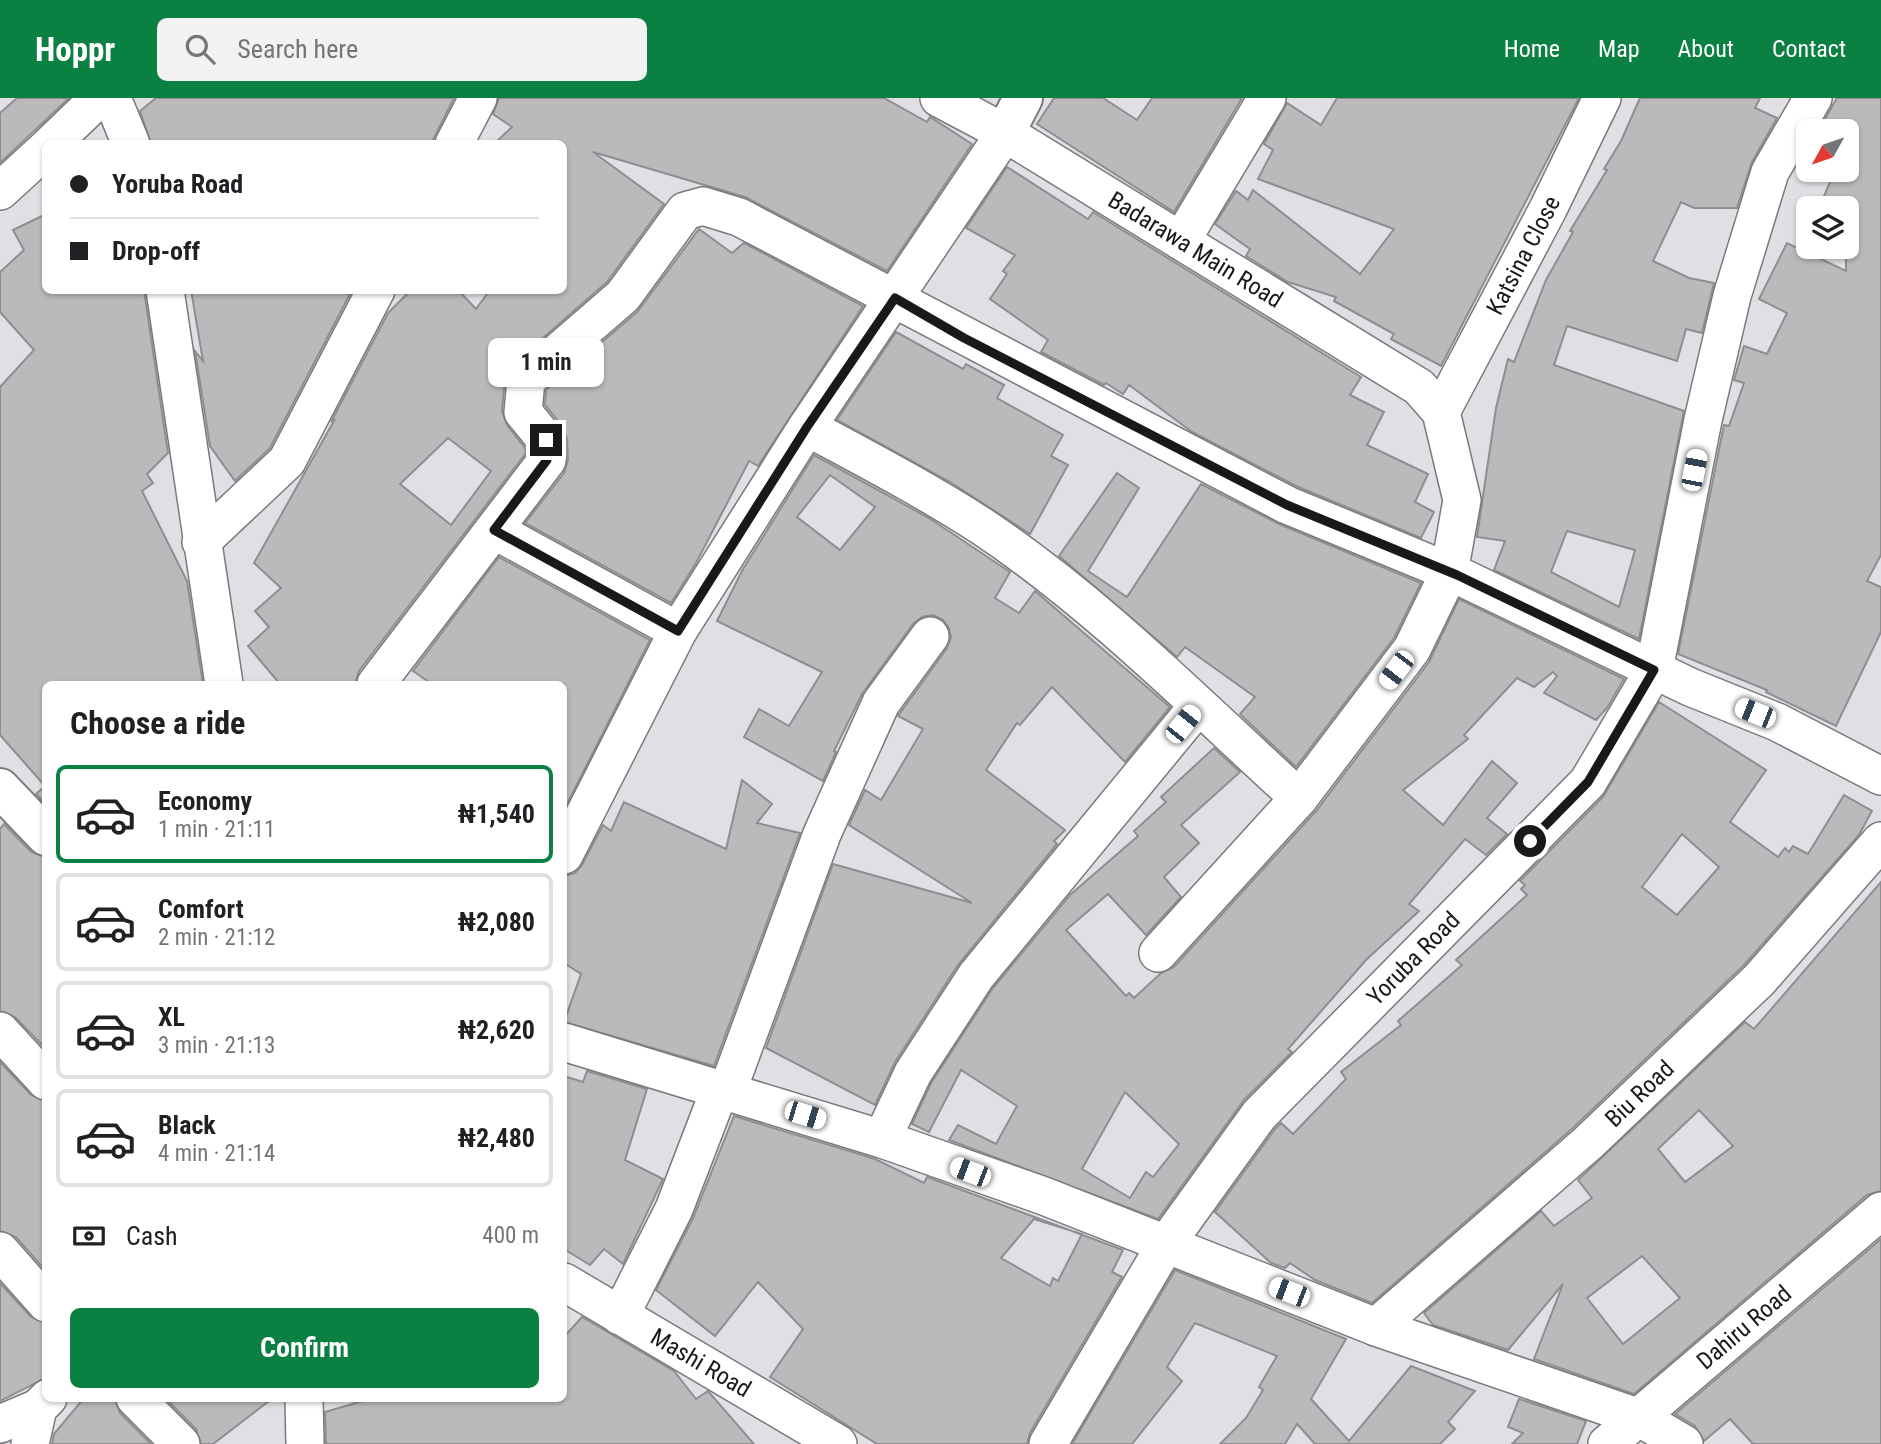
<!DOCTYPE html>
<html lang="en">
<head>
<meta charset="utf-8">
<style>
	:root { --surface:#fff; --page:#f2f2f2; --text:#202124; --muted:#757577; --line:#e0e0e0; --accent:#0b8043 }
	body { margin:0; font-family:"Roboto Condensed",sans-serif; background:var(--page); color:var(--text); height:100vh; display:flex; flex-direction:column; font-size:26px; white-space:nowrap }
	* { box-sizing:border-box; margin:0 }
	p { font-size:23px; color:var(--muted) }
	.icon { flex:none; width:38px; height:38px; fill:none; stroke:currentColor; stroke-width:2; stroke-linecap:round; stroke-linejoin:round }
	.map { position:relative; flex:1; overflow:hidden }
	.panel { position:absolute; left:42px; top:583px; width:525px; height:721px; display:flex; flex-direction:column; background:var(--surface); border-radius:10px; box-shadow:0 2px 5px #0004 }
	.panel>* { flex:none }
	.top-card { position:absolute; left:42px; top:42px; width:525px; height:154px; border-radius:10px; box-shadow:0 2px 5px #0004; display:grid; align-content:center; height:154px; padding:0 28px; background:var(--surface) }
	.needle { width:46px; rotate:230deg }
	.tools { position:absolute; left:1796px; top:21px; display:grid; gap:14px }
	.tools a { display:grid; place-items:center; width:63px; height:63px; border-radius:10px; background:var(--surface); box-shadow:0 2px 5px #0004; font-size:35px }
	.end { position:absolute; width:32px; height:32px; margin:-16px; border:9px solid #19181a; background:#fff; box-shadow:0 0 0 4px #fff }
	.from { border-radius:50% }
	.bubble { position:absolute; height:49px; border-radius:10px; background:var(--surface); box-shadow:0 2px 5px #0004; font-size:23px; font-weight:700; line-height:49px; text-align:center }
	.car { position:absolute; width:21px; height:42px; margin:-21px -10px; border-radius:9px; box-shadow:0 0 5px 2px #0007; background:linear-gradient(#fff 24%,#345 0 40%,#fff 0 76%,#345 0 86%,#fff 0) }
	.top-card b { display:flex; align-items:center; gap:24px; height:66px; font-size:26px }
	.top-card b+b { border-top:2px solid var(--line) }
	.top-card i { width:18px; height:18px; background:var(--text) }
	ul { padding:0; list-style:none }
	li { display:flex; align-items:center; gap:21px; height:98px; margin:0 14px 10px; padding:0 14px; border:4px solid var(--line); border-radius:10px }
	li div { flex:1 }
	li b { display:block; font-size:26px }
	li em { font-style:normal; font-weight:700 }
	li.active { border-color:var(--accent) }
	li>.icon { width:63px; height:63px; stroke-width:1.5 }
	h2 { padding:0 28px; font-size:32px; line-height:84px }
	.pay { display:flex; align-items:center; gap:18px; height:77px; padding:0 28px; font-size:26px }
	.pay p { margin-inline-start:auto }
	.cta { display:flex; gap:14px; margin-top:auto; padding:14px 28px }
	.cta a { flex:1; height:80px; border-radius:10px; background:var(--accent); color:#fff; font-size:28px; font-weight:700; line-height:80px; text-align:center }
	header { display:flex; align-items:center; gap:42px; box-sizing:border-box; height:98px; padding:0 35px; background:var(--accent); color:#fff }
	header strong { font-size:33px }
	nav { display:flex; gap:38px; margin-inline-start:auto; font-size:24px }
	.search { width:490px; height:63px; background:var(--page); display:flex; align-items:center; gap:18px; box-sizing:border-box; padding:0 24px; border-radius:10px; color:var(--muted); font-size:26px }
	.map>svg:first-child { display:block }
	.building { fill:#bcb9bd; stroke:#908d91; stroke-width:2; fill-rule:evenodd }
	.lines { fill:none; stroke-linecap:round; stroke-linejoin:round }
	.minor-casing { stroke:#7a7a7e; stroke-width:40 }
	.tertiary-casing { stroke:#7a7a7e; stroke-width:42 }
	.minor { stroke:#fff; stroke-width:37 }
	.tertiary { stroke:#fff; stroke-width:38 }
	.route { stroke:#19181a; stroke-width:9 }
	.labels { text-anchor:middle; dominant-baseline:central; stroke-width:7; stroke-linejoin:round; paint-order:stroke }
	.street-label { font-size:24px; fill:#19181a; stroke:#fff }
</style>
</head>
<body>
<header>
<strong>Hoppr</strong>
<div class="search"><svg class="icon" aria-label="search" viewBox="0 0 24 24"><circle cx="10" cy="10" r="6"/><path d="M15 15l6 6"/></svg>Search here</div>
<nav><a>Home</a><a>Map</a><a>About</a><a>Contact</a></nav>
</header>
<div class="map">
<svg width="1881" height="1346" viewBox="0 0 1881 1346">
	<rect width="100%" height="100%" fill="#dfdfe4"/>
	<g class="building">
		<polygon points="17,0 69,0 0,65 0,15"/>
		<polygon points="156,0 454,0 431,46 151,46 140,13"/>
		<path d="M499 0H884L927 24 930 19 972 46 887 173 745 99 593 54 664 106 607 184 512 267 505 280 502 313 507 327 525 350 526 355 359 573 355 586H280L248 548 269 529 255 513 281 490 254 465 335 321 331 324 388 215 411 192H458L476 211 490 192H564V46H494L512 29 493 16ZM448 340 491 373 451 427 400 386Z"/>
		<polygon points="1054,0 1103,0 1137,22 1152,0 1242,0 1174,114 1037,26"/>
		<polygon points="1337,0 1579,0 1441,268 1391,241 1394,236 1334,203 1336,199 1288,184 1246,158 1250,151 1215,126 1236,93 1248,102 1253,92 1360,176 1394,131 1258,81 1273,52 1264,46 1287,5 1321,27"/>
		<path d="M1640 0H1760L1755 10 1777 20 1752 64 1737 110H1694L1681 104 1653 163 1689 180 1714 185 1702 235 1686 231 1677 263 1567 228 1554 267 1684 313 1639 541 1494 472 1505 443 1477 439 1496 310 1508 261 1514 264 1546 182 1573 134 1570 133 1607 72 1604 71 1621 43ZM1567 433 1635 452 1619 509 1551 474Z"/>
		<polygon points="1837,0 1881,0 1881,457 1867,483 1881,489 1881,534 1836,628 1766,594 1767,592 1678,556 1724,327 1729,328 1744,285 1734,282 1744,248 1767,256 1787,215 1759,201 1787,145 1846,173 1846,110 1819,110 1835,72 1846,72 1846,33 1818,33"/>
		<polygon points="1007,69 1088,121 1093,114 1361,279 1350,297 1384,314 1367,347 1428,376 1415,404 1434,414 1421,440 1296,388 1192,334 1129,287 1123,296 1106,285 1104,287 1041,254 1048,242 990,201 1007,176 1003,173 1015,157 966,130"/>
		<polygon points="46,116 46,192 144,192 168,355 147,376 153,385 142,393 187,483 203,586 46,586 46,706 36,696 45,688 0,637 0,289 34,252 0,214 0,174 24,152 13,132"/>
		<polygon points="699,131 732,155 744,145 863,208 758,368 749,363 696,465 671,505 525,425 564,375 568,362 567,341 563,329 545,307 546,292 637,214"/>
		<polygon points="191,192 352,192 270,350 235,383 210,348 195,253 203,263"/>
		<polygon points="896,234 963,271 966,266 1004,287 997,300 1063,337 1051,358 1068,367 1030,436 950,384 837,322"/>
		<path d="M814 357 929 420 1010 474 995 500 1019 515 1035 493 1170 609 1125 664 1052 589 1020 627 1017 625 986 672 1065 732 1054 743 1057 746 958 867 895 964 875 1007 766 950 833 766 972 805 849 727 865 692 881 702 923 631 898 618 947 550 951 540 949 530 943 522 933 517 922 519 913 526 862 596 834 653 836 654 823 683 744 639 759 611 789 628 822 574 717 523 743 471ZM830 377 875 409 840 452 797 419Z"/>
		<polygon points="1117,375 1139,390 1088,473 1127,499 1201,386 1279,426 1421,485 1394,540 1296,669 1240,616 1255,599 1185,549 1177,559 1059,458"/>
		<polygon points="499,459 650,542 564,712 564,586 432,586 413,573"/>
		<path d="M1459 501 1624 581 1607 610 1596 622 1544 595 1557 578 1553 574 1534 589 1517 580 1464 637 1468 641 1403 692 1443 727 1492 663 1517 685 1487 720 1507 736 1486 757 1465 741 1409 806 1419 813 1366 862 1288 951 1292 954 1244 1002 1158 1121 949 1042 958 1027 996 1046 1017 1008 961 972 929 1034 912 1026 931 985 993 890 1070 797 1138 738 1134 733 1166 704 1161 699 1214 650 1240 674 1181 727 1199 745 1164 779 1181 799 1146 837 1108 796 1066 832 1126 898 1129 895 1134 900 1161 875 1174 869 1316 713 1429 564ZM1125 994 1179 1046 1153 1079 1146 1074 1130 1100 1082 1071Z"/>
		<path d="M1659 604 1766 672 1730 724 1778 759 1785 750 1789 754 1793 748 1808 756 1844 697 1872 713 1859 737 1744 867 1574 1029 1372 1205 1315 1182 1290 1165 1285 1170 1271 1165 1215 1114 1275 1031 1281 1025 1293 1036 1346 981 1341 974 1401 927 1398 923 1462 867 1456 862 1527 797 1521 791 1525 787 1520 783 1603 699ZM1682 736 1719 769 1677 817 1642 789Z"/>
		<polygon points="742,682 772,706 757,725 800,735 714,968 564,924 581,876 564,865 564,778 575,775 582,767 603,727 611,733 624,704 726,751"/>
		<polygon points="4,726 31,754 46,759 46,951 15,919 0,913 0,731"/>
		<path d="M1881 784V1093L1867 1097 1634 1296 1534 1261 1563 1186 1508 1252 1433 1227 1424 1215 1541 1113 1554 1128 1592 1100 1578 1082 1745 924 1754 931ZM1699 1012 1733 1048 1685 1084 1658 1051ZM1642 1158 1680 1200 1623 1246 1587 1200Z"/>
		<polygon points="0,964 31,997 46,1003 46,1173 16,1139 0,1133"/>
		<polygon points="587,973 647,991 625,1062 663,1081 623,1166 604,1151 590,1167 564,1151 564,978 583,984"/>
		<path d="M734 1018 875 1061 924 1085 927 1079 1123 1152 1112 1174 1122 1179 1030 1335 1027 1346H877L770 1279 803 1231 758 1184 715 1238 656 1192 693 1120ZM1034 1121 1082 1136 1058 1183 1053 1180 1050 1188 1001 1160Z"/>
		<polygon points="1881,1141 1881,1346 1753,1346 1730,1321 1704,1343 1695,1328 1675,1316"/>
		<polygon points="1175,1172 1346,1241 1311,1301 1349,1343 1411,1268 1475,1293 1448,1324 1455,1331 1440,1346 1315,1346 1297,1326 1285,1346 1220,1346 1246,1320 1263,1292 1259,1289 1277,1258 1195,1225 1167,1269 1182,1283 1132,1346 1072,1346"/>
		<polygon points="0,1185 31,1219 46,1225 46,1280 0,1303"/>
		<polygon points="582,1219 674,1273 696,1301 708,1293 754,1346 326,1346 325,1314 373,1300 564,1300 564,1239"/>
		<polygon points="84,1300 115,1300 120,1315 151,1346 52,1346 54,1336"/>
		<polygon points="165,1300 273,1300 213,1346 201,1346 196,1331"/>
		<polygon points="1519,1301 1586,1323 1577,1346 1512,1346 1523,1335 1508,1329"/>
	</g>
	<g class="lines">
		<g class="minor-casing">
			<g id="minor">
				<polyline points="112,0 131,46"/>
				<path id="s1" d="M939 0 1005 35 1419 289 1441 314 1462 402 1449 475 1412 551 1299 700 1158 855"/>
				<polyline points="51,46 99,0"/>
				<polyline points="454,46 478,0"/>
				<polyline points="0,93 46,51"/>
				<polyline points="1181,143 1267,0"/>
				<polyline points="165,192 224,586"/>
				<path id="s2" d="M1441 314 1548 111 1602 0"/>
				<path d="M807 329C866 361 926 392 983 429 1098 506 1197 607 1299 700"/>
				<polyline points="494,432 678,533"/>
				<polyline points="201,444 287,363 376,192"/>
				<polyline points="376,586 547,362 546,342 523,314 526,282 623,198 685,113 703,108 739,119 1287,407 1457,477 1690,589 1777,624 1881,678"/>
				<polyline points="564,757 678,533 807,329 1005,35"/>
				<polyline points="0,933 46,983"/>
				<polyline points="564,944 882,1041 1044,1098 1376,1229 1640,1320 1684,1346"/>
				<polyline points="727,994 822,736 881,605 930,538"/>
				<polyline points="882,1041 913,975 976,878 1198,608"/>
				<polyline points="0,1153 46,1205"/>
				<path id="s3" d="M564 1184 838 1346"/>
				<polyline points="620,1218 674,1111 720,991"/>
				<path id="s4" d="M1376 1229 1588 1045 1759 882 1881 743"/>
				<polyline points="135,1300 181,1346"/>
				<polyline points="304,1300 305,1346"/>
				<polyline points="0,1326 38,1310"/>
				<polyline points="30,1346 38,1310 48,1300"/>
				<path id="s5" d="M1048 1346 1166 1146 1259 1017 1588 684 1654 572 1703 322 1732 198 1770 74 1813 0"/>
				<path id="s6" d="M1607 1346 1881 1113"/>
			</g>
		</g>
		<g class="tertiary-casing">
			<g id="tertiary">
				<polyline points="1005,35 1023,0"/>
				<polyline points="0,690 46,738"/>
			</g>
		</g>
		<use href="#minor" class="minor"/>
		<use href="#tertiary" class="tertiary"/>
	</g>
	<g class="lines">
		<polyline class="route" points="546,342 547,362 494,432 678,533 807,329 895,200 964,240 1287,407 1457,477 1654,572 1588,684 1530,743"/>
	</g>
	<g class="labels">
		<g class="street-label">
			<text stroke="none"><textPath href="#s1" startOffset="298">Badarawa Main Road</textPath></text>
			<text stroke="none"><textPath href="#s2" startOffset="177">Katsina Close</textPath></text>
			<text stroke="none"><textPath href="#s5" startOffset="611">Yoruba Road</textPath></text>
			<text stroke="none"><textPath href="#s4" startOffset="352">Biu Road</textPath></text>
			<text stroke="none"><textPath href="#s6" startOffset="180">Dahiru Road</textPath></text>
			<text stroke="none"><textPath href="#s3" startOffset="159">Mashi Road</textPath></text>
		</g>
	</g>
</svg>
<div class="tools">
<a><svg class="needle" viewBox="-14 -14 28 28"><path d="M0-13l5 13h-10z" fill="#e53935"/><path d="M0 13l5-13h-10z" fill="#757577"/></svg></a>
<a><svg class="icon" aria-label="layers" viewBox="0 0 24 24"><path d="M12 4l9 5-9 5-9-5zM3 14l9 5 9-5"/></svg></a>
</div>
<i class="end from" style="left:1530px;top:743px"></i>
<i class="end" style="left:546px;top:342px"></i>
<div class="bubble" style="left:488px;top:240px;width:116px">1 min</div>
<i class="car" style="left:1694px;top:372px;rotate:11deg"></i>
<i class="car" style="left:1396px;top:572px;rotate:217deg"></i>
<i class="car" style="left:1755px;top:615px;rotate:292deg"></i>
<i class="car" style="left:1183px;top:626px;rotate:39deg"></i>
<i class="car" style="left:805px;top:1017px;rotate:107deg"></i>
<i class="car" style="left:970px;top:1074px;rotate:291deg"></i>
<i class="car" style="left:1289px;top:1194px;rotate:291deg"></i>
<div class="top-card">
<b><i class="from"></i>Yoruba Road</b>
<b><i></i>Drop-off</b>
</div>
<section class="panel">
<h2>Choose a ride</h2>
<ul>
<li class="active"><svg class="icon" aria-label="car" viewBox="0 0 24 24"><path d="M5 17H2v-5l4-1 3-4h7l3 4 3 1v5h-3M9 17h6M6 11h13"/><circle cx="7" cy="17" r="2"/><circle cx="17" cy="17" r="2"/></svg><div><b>Economy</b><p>1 min · 21:11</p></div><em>₦1,540</em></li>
<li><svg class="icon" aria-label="car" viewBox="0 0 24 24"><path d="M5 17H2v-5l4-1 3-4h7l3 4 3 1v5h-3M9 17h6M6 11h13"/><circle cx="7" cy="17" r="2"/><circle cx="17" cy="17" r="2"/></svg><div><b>Comfort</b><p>2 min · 21:12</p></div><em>₦2,080</em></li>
<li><svg class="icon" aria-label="car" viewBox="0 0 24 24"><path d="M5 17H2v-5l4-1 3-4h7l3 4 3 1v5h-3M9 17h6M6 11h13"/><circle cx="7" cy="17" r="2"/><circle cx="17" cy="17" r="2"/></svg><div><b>XL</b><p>3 min · 21:13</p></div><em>₦2,620</em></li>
<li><svg class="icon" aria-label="car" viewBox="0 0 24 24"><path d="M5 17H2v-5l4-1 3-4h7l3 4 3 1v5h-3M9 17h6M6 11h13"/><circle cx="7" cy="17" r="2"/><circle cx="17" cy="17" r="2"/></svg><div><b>Black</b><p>4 min · 21:14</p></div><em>₦2,480</em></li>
</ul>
<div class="pay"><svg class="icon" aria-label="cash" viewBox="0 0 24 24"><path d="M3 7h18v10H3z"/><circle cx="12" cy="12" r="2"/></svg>Cash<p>400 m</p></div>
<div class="cta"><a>Confirm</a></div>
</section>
</div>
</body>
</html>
